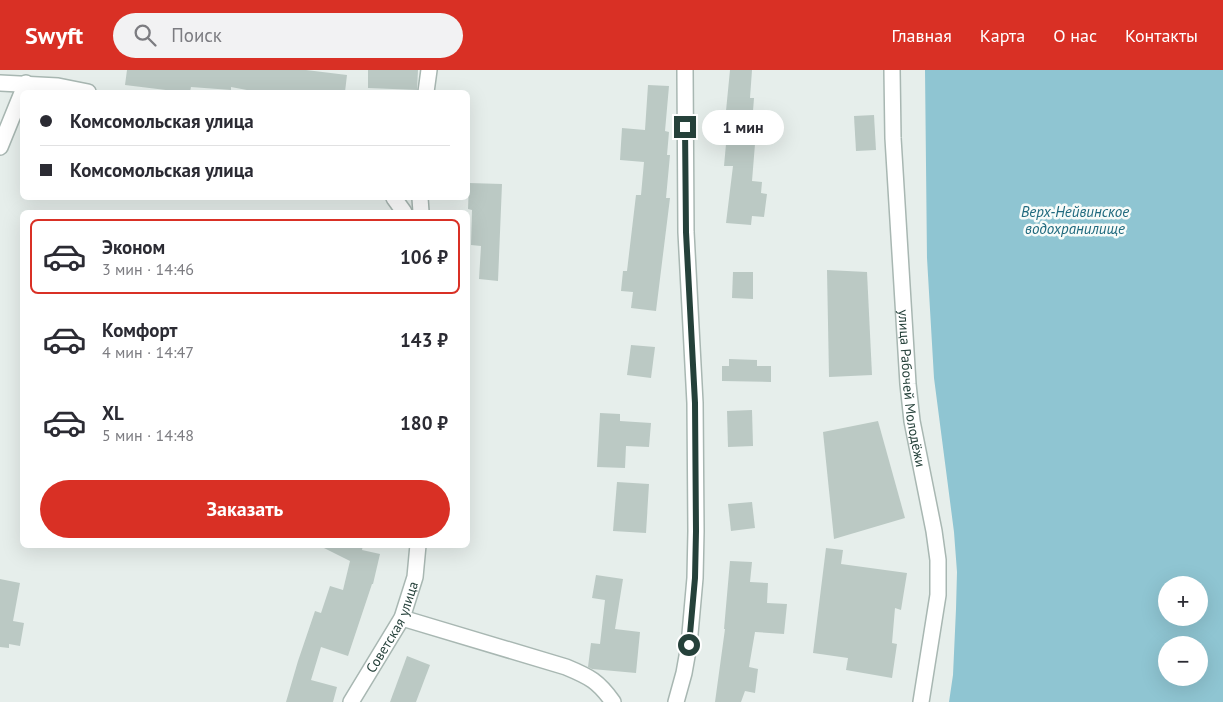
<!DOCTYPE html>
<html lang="ru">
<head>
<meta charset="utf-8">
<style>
	:root { --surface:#fff; --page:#f2f2f3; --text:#2b2b33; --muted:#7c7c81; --line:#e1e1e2; --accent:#d93025 }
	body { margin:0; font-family:"PT Sans",sans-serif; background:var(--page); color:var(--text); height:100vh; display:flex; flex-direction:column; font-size:19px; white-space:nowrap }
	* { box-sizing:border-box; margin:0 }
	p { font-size:16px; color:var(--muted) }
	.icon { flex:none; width:28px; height:28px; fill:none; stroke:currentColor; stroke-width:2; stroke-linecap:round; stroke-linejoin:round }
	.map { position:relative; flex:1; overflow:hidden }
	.side { position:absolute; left:20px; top:140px; width:450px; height:338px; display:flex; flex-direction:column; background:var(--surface); border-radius:8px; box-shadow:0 5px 20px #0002 }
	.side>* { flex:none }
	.hud { position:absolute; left:20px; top:20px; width:450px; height:110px; border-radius:8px; box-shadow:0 5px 20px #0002; display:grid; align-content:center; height:110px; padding:0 20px; background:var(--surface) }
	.tools { position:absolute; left:1158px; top:506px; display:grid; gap:10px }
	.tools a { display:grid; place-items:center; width:50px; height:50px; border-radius:50%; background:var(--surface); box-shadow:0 5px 20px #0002; font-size:25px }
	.end { position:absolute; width:22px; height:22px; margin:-11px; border:6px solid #25413a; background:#fff; box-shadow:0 0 0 2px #fff }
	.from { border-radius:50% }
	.bubble { position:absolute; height:35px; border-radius:18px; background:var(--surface); box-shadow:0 5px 20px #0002; font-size:16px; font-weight:700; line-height:35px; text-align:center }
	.hud b { display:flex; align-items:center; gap:18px; height:48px; font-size:19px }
	.hud b+b { border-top:1px solid var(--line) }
	.hud i { width:12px; height:12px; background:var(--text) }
	ul { padding:9px 0 0; list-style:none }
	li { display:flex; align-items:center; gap:15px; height:75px; margin:0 10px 8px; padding:0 10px; border:2px solid transparent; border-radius:8px }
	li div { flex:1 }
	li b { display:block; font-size:19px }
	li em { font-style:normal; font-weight:700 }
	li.current { border-color:var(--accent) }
	li>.icon { width:45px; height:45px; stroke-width:1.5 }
	.action { display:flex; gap:10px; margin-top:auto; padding:10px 20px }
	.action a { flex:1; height:58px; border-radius:30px; background:var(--accent); color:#fff; font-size:20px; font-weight:700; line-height:58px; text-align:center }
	header { display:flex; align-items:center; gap:30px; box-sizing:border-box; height:70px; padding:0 25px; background:var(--accent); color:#fff }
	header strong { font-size:24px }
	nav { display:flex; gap:28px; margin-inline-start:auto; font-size:18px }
	.search { width:350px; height:45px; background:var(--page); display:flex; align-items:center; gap:12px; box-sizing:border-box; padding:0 18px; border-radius:28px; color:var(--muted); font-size:19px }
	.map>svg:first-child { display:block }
	.water { fill:#8fc5d2; fill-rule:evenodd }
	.building { fill:#bbc9c4 }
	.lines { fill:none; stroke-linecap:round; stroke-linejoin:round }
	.street-casing { stroke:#a8b7b2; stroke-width:18 }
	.street { stroke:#fff; stroke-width:15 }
	.route { stroke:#25413a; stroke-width:6 }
	.labels { text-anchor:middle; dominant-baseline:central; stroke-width:5; stroke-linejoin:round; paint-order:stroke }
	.street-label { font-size:14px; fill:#25413a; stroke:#f7fbf9 }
	.water-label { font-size:15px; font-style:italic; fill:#1f697d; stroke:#f7fbf9 }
</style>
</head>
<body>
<header>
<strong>Swyft</strong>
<div class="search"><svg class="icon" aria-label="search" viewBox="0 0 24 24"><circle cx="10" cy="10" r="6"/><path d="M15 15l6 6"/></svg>Поиск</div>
<nav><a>Главная</a><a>Карта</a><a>О нас</a><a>Контакты</a></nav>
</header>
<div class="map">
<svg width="1223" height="632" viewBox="0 0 1223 632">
	<rect width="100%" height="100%" fill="#e6eeeb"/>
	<path class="water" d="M925 0H1223V632H949L953 605 956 539 957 502 954 462 934 308 927 188ZM1166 515H1199V548H1166ZM1166 575H1199V608H1166Z"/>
	<g class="building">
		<polygon points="127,0 306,0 347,5 345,22 258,22 231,17 231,20 191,17 190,22 182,22 125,15"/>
		<polygon points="368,0 418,0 417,20 368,18"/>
		<polygon points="730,0 752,0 750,28 754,28 753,41 769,43 767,75 755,74 752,111 762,112 761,123 767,124 764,147 752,146 751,155 726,153 733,96 724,96 728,52 725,51"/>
		<polygon points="648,15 669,16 665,61 669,62 667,85 670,85 666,128 670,128 656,241 631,238 633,222 621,221 623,201 627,201 636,125 641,125 644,92 620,90 622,58 645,60"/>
		<polygon points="874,45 876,80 856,81 854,46"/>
		<polygon points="469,113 502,114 498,211 479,209 481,176 471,175 472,140 468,139"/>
		<polygon points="827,200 867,202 872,305 829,307"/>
		<polygon points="733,202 753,202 753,229 732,228"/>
		<polygon points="631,275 655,277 651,308 627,305"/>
		<polygon points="729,289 757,290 757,296 771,296 771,312 722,311 722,296 729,296"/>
		<polygon points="752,340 753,376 728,377 727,341"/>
		<polygon points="600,343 620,344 620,351 651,353 649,377 626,376 625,398 597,397"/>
		<polygon points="878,351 905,448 834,469 823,362"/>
		<polygon points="617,412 649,414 646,463 613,461"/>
		<polygon points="752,432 755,458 731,461 728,434"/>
		<polygon points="318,475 363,475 362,480 380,484 373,514 372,514 348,586 321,577 311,610 337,617 333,632 286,632 298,591 315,541 321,543 330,516 343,520 350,491"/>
		<polygon points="826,478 843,480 841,494 907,503 901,540 895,538 892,573 897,574 892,608 846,600 848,588 813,583"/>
		<polygon points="730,491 752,492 750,512 768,513 767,533 787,534 784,564 755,562 749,597 758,599 755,623 745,621 741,632 715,632 725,559 724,559"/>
		<polygon points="596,505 623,509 615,559 640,562 636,603 592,599 588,597 591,573 600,574 605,530 592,528"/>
		<polygon points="0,509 20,513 13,551 24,553 20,576 9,574 9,578 0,577"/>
		<polygon points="407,586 430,595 416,632 390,632"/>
	</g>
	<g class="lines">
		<g class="street-casing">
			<g id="street">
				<path id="s1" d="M892 0 893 68 908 314 912 351 934 461 938 490V525L921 632"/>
				<polyline points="0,13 58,16 88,22"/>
				<polyline points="426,22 429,0"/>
				<polyline points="0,77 26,13"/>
				<polyline points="394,128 404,142"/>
				<polyline points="420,128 421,142"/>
				<path d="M402 548 566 597C590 607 598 611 613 632"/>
				<path id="s2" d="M351 632 402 548 415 507 418 475"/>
				<polyline points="676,632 684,603 689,575 695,508 696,461 695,333 686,162 685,0"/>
			</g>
		</g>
		<use href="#street" class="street"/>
	</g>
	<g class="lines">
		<polyline class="route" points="685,57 686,162 695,333 696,461 695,508 689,575"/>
	</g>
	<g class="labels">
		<g class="street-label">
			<text stroke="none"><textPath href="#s1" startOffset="319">улица Рабочей Молодёжи</textPath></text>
			<text stroke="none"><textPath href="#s2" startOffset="86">Советская улица</textPath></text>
		</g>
		<g class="water-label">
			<text x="1075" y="141">Верх-Нейвинское<tspan x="1075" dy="17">водохранилище</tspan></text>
		</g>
	</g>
</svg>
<div class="tools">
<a>+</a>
<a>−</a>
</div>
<i class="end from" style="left:689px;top:575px"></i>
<i class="end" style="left:685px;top:57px"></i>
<div class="bubble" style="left:702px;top:40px;width:82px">1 мин</div>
<div class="hud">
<b><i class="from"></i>Комсомольская улица</b>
<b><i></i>Комсомольская улица</b>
</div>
<section class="side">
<ul>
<li class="current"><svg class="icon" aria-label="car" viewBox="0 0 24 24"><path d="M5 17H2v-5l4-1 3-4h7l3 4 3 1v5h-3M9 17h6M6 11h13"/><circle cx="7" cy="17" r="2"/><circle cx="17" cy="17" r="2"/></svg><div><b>Эконом</b><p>3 мин · 14:46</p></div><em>106 ₽</em></li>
<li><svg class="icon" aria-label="car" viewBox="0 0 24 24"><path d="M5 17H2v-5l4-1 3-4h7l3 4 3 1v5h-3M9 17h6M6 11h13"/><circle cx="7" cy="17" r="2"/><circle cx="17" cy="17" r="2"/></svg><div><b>Комфорт</b><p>4 мин · 14:47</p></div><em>143 ₽</em></li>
<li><svg class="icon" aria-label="car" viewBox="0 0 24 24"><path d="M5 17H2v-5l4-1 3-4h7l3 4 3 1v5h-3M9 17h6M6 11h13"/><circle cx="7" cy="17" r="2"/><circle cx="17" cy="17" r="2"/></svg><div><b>XL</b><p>5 мин · 14:48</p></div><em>180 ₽</em></li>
</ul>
<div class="action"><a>Заказать</a></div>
</section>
</div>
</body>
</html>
